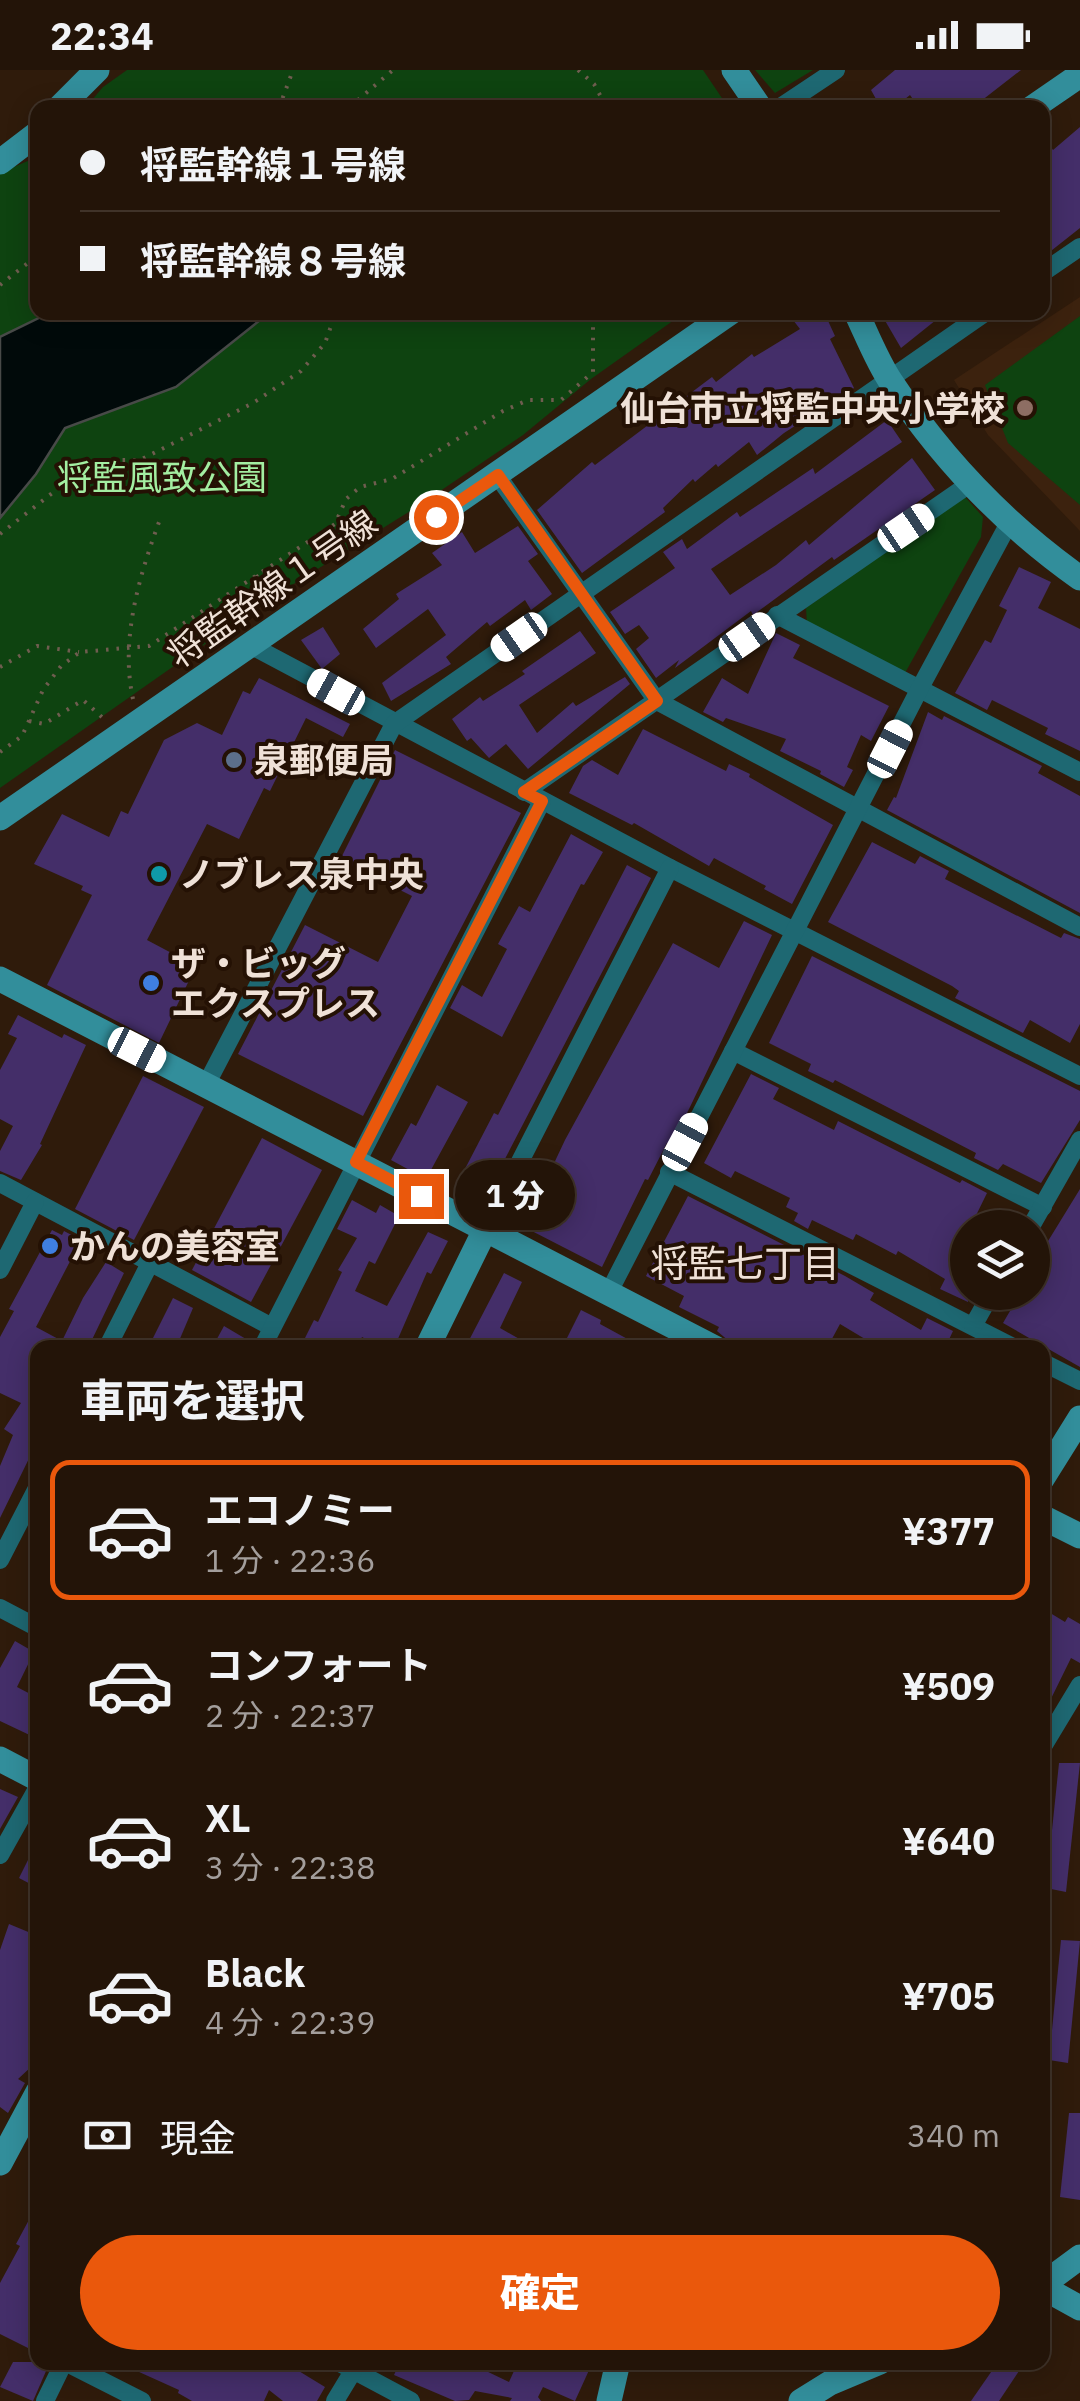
<!DOCTYPE html>
<html lang="ja">
<head>
<meta charset="utf-8">
<style>
	:root { --surface:#231408; --page:#2f2116; --text:#f1f3f6; --muted:#a39e9c; --line:#403329; --accent:#ea580c }
	body { margin:0; font-family:"IBM Plex Sans","Noto Sans JP",sans-serif; background:var(--page); color:var(--text); height:100vh; display:flex; flex-direction:column; font-size:38px; white-space:nowrap }
	* { box-sizing:border-box; margin:0 }
	p { font-size:32px; color:var(--muted) }
	.icon { flex:none; width:55px; height:55px; fill:none; stroke:currentColor; stroke-width:2; stroke-linecap:round; stroke-linejoin:round }
	.map { position:relative; flex:1; overflow:hidden }
	.sheet { position:absolute; left:30px; top:1270px; width:1020px; height:1030px; display:flex; flex-direction:column; background:var(--surface); border-radius:20px; box-shadow:0 5px 25px #0003,0 0 0 2px var(--line) }
	.sheet>* { flex:none }
	.guide { position:absolute; left:30px; top:30px; width:1020px; height:220px; border-radius:20px; box-shadow:0 5px 25px #0003,0 0 0 2px var(--line); display:grid; align-content:center; height:220px; padding:0 50px; background:var(--surface) }
	.fabs { position:absolute; left:950px; top:1140px; display:grid; gap:20px }
	.fabs a { display:grid; place-items:center; width:100px; height:100px; border-radius:50%; background:var(--surface); box-shadow:0 5px 25px #0003,0 0 0 2px var(--line); font-size:50px }
	.end { position:absolute; width:45px; height:45px; margin:-22px; border:12px solid #ea580c; background:#fff; box-shadow:0 0 0 5px #fff }
	.from { border-radius:50% }
	.bubble { position:absolute; height:70px; border-radius:35px; background:var(--surface); box-shadow:0 5px 25px #0003,0 0 0 2px var(--line); font-size:32px; font-weight:800; line-height:70px; text-align:center }
	.car { position:absolute; width:30px; height:60px; margin:-30px -15px; border-radius:12px; box-shadow:0 0 8px 2px #0007; background:linear-gradient(#fff 24%,#345 0 40%,#fff 0 76%,#345 0 86%,#fff 0) }
	.guide b { display:flex; align-items:center; gap:35px; height:95px; font-size:38px }
	.guide b+b { border-top:2px solid var(--line) }
	.guide i { width:25px; height:25px; background:var(--text) }
	ul { padding:0; list-style:none }
	li { display:flex; align-items:center; gap:30px; height:140px; margin:0 20px 15px; padding:0 30px; border:5px solid transparent; border-radius:20px }
	li div { flex:1 }
	li b { display:block; font-size:38px }
	li em { font-style:normal; font-weight:800 }
	li.selected { border-color:var(--accent) }
	li>.icon { width:90px; height:90px; stroke-width:1.5 }
	h2 { padding:0 50px; font-size:45px; line-height:120px }
	.pay { display:flex; align-items:center; gap:25px; height:110px; padding:0 50px; font-size:38px }
	.pay p { margin-inline-start:auto }
	.primary-button { display:flex; gap:20px; margin-top:auto; padding:20px 50px }
	.primary-button a { flex:1; height:115px; border-radius:60px; background:var(--accent); color:#fff; font-size:40px; font-weight:800; line-height:115px; text-align:center }
	.status { display:flex; justify-content:space-between; align-items:center; height:70px; padding:0 50px; background:var(--surface); direction:ltr }
	.status svg { height:28px; fill:currentColor }
	.map>svg:first-child { display:block }
	.built { fill:#3c220e }
	.green { fill:#0e4310 }
	.water { fill:#010a0a; stroke:#484a48; stroke-width:2.5 }
	.building { fill:#442e69 }
	.lines { fill:none; stroke-linecap:round; stroke-linejoin:round }
	.path { stroke:#6f5d4f; stroke-width:4; stroke-dasharray:2.5 8; stroke-linecap:butt }
	.street { stroke:#1e6872; stroke-width:18 }
	.secondary { stroke:#328e9b; stroke-width:25 }
	.route { stroke:#ea580c; stroke-width:12 }
	.education-dot { fill:#8d6e63; stroke:#241104; stroke-width:4 }
	.service-dot { fill:#5c6f8a; stroke:#241104; stroke-width:4 }
	.culture-dot { fill:#0f9aa8; stroke:#241104; stroke-width:4 }
	.shop-dot { fill:#3f7fe0; stroke:#241104; stroke-width:4 }
	.labels { text-anchor:middle; dominant-baseline:central; stroke-width:8; stroke-linejoin:round; paint-order:stroke }
	.poi-label { font-size:35px; font-weight:bold; fill:#efe1d7; stroke:#241104; text-anchor:start }
	.park-label { font-size:35px; fill:#a3eea1; stroke:#241104 }
	.street-label { font-size:35px; fill:#efe1d7; stroke:#241104 }
	.neighbourhood-label { font-size:38px; fill:#efe1d7; stroke:#241104 }
</style>
</head>
<body>
<div class="status"><b>22:34</b><svg viewBox="0 0 49 12"><path d="M0 12V9h3v3zM5 12V6h3v6zM10 12V3h3v9zM15 12V0h3v12zM26 1h20v11H26zM47 4h2v5h-2z"/></svg></div>
<div class="map">
<svg width="1080" height="2331" viewBox="0 0 1080 2331">
	<rect width="100%" height="100%" fill="#2f1b0b"/>
	<polygon class="built" points="1080,227 1080,461 988,365 954,310"/>
	<g class="green">
		<polygon points="127,0 703,0 728,37 86,37 103,17"/>
		<polygon points="755,0 813,0 775,23"/>
		<polygon points="37,87 38,242 684,243 591,309 523,365 415,438 268,530 0,718 0,103"/>
		<polygon points="1080,246 1080,435 1008,373 985,315"/>
		<polygon points="965,427 983,447 981,467 905,603 807,555 806,538"/>
	</g>
	<polygon class="water" points="49,243 49,242 269,243 176,317 65,358 36,404 0,448 0,267"/>
	<g class="building">
		<polygon points="895,0 1021,0 972,38 919,38 910,25 894,38 881,38 871,20"/>
		<polygon points="1080,57 1080,158 1042,188 1042,64 1053,80"/>
		<polygon points="802,242 824,242 835,266 830,269 854,318 784,363 757,385 749,372 718,397 716,394 695,412 693,409 663,438 665,442 582,503 537,440 592,392 595,395 712,307 716,312 752,284 754,287 800,259 793,250"/>
		<polygon points="880,242 946,242 901,278"/>
		<polygon points="887,350 902,372 711,499 730,525 776,495 806,470 809,475 912,388 935,420 834,490 832,487 753,545 751,541 675,598 679,590 656,608 636,579 649,568 639,555 625,564 610,542 675,498 663,482 682,469 687,479 737,442 740,447 813,398 815,404"/>
		<polygon points="518,456 538,484 528,491 552,524 531,540 525,530 490,556 487,552 446,587 451,594 391,631 382,613 446,565 428,539 376,578 363,559 399,529 396,524 442,495 432,483 462,462 475,483"/>
		<polygon points="1019,497 1051,512 1038,538 1080,559 1080,681 1045,664 1048,658 992,630 987,640 955,623 985,570 991,573 1007,540 999,536"/>
		<polygon points="323,557 340,584 322,599 301,570"/>
		<polygon points="580,561 596,583 519,635 537,663 573,632 576,636 625,607 630,614 528,699 506,674 489,688 471,668 467,671 452,649 480,627 483,631 525,604 522,601"/>
		<polygon points="776,563 800,575 793,588 889,636 871,671 861,665 847,697 853,700 844,717 820,704 821,701 780,681 786,669 726,648 723,652 703,642 722,608 748,624"/>
		<polygon points="259,608 350,654 343,667 306,648 270,721 264,718 239,769 207,754 147,870 196,896 159,973 47,915 92,825 81,820 83,816 34,794 62,744 109,767 121,741 128,744 164,670 197,653 222,665 243,621 250,624"/>
		<polygon points="928,642 942,650 944,646 1042,696 1038,703 1080,726 1080,843 887,740 894,727 896,728"/>
		<polygon points="643,659 726,701 729,694 750,704 749,707 833,755 792,834 764,819 766,816 714,788 709,796 634,753 632,755 569,723 583,696 592,690 618,705"/>
		<polygon points="395,680 521,743 363,1046 238,984 305,855 378,892 412,826 340,790"/>
		<polygon points="571,764 603,782 584,815 581,814 502,967 450,938 462,915 482,927 507,879 498,874 519,836 530,842"/>
		<polygon points="872,772 915,794 920,786 949,801 945,809 1061,868 1064,863 1080,869 1080,954 1070,973 1030,950 1023,963 955,928 959,921 952,916 828,852"/>
		<polygon points="627,795 651,808 481,1135 454,1120 494,1043 498,1045"/>
		<polygon points="744,851 772,865 690,1037 671,1075 667,1073 648,1110 645,1109 602,1197 524,1157 565,1070 673,873 719,898"/>
		<polygon points="812,886 1080,1021 1080,1050 1041,1113 1003,1094 998,1100 974,1088 976,1083 835,1010 833,1013 808,1001 811,994 769,973"/>
		<polygon points="18,945 62,968 64,964 86,975 40,1074 42,1075 21,1110 0,1101 0,1081 13,1056 0,1049 0,1000 17,968 8,964"/>
		<polygon points="751,1004 779,1018 773,1029 834,1060 838,1051 960,1113 962,1110 987,1123 962,1174 968,1177 968,1232 940,1219 945,1209 898,1181 896,1185 856,1164 853,1170 812,1150 808,1159 794,1151 798,1143 786,1137 790,1128 735,1101 731,1108 704,1093"/>
		<polygon points="143,1006 204,1037 134,1170 75,1139"/>
		<polygon points="437,1015 468,1032 426,1109 391,1090 411,1053 416,1056"/>
		<polygon points="262,1068 322,1100 251,1232 192,1200"/>
		<polygon points="1080,1119 1080,1297 1003,1253 1021,1222 1032,1222 1032,1210 1051,1179 1045,1176"/>
		<polygon points="688,1126 845,1206 874,1223 870,1230 921,1260 927,1248 953,1261 945,1278 880,1278 840,1254 827,1278 740,1278 730,1272 717,1261 719,1257 679,1237 684,1226 646,1206"/>
		<polygon points="352,1130 376,1143 380,1135 399,1146 375,1194 369,1191 355,1221 387,1236 428,1162 448,1171 431,1204 427,1202 394,1278 383,1278 362,1267 357,1278 300,1278 314,1250 318,1252 342,1202 338,1200 357,1168 337,1159"/>
		<polygon points="52,1160 62,1165 64,1161 81,1170 36,1257 62,1271 83,1228 106,1192 124,1203 88,1278 38,1278 38,1370 0,1448 0,1396 13,1365 4,1359 21,1333 0,1323 0,1267 14,1241 9,1239"/>
		<polygon points="504,1203 522,1212 500,1258 535,1278 465,1278"/>
		<polygon points="173,1228 193,1238 176,1278 148,1278"/>
		<polygon points="581,1240 601,1250 600,1254 644,1278 562,1278"/>
		<polygon points="224,1256 251,1272 250,1278 212,1278"/>
		<polygon points="1042,1538 1065,1552 1068,1547 1080,1554 1080,1593 1071,1588 1042,1647"/>
		<polygon points="15,1571 34,1582 17,1617 38,1628 38,1669 0,1651 0,1598"/>
		<polygon points="1059,1693 1080,1693 1066,1822 1046,1818"/>
		<polygon points="0,1719 18,1727 0,1759"/>
		<polygon points="38,1770 38,1818 19,1808"/>
		<polygon points="9,1854 38,1866 38,1983 32,1996 18,2009 25,2013 8,2043 0,2037 0,1880"/>
		<polygon points="1061,1870 1080,1871 1068,1993 1049,1990"/>
		<polygon points="1069,2043 1080,2043 1080,2130 1060,2127"/>
		<polygon points="38,2133 38,2188 30,2202 38,2206 38,2283 0,2264 0,2213 20,2176 16,2174"/>
		<polygon points="13,2292 50,2292 33,2331 0,2317"/>
		<polygon points="117,2292 284,2292 325,2317 317,2331 283,2331 269,2320 264,2331 192,2331 178,2323 179,2320"/>
		<polygon points="400,2292 485,2292 482,2299 509,2312 518,2292 580,2292 590,2298 575,2331 543,2317 538,2327 541,2331 510,2331 512,2328 475,2321 469,2330 455,2331 394,2305"/>
		<polygon points="998,2292 1013,2292 1021,2298 999,2331 971,2331"/>
	</g>
	<g class="lines">
		<g class="path">
			<polyline points="578,0 594,14 607,38"/>
			<polyline points="279,38 293,0"/>
			<polyline points="339,38 352,35 393,0"/>
			<polyline points="0,215 38,185"/>
			<polyline points="0,464 88,395 109,390 140,390 253,333 301,301 325,273 336,242"/>
			<polyline points="256,505 274,535"/>
			<polyline points="0,597 37,576 79,582"/>
			<path d="M133 629C120 570 139 507 159 452"/>
			<polyline points="29,651 44,654 83,630 104,649"/>
			<polyline points="0,682 22,666 43,620 61,596 80,582 149,576 335,454 346,429 360,417 392,409 503,341 528,330 561,330 593,302 593,242"/>
		</g>
		<g class="street">
			<polyline points="779,38 836,0"/>
			<polyline points="1042,203 1080,177"/>
			<polyline points="497,405 657,631 1080,857"/>
			<polyline points="777,545 1080,702"/>
			<polyline points="250,575 670,798 1080,1006"/>
			<polyline points="524,722 971,413"/>
			<polyline points="733,981 1043,1137"/>
			<polyline points="206,1015 394,654 986,242"/>
			<polyline points="669,1102 1015,1278"/>
			<polyline points="0,1113 272,1257"/>
			<polyline points="1030,1158 1080,1070"/>
			<polyline points="485,1160 670,798"/>
			<polyline points="0,1200 35,1132"/>
			<polyline points="608,1224 920,618 1009,453"/>
			<polyline points="973,1256 992,1222"/>
			<polyline points="107,1278 150,1193"/>
			<polyline points="262,1278 542,731"/>
			<polyline points="1042,1292 1080,1311"/>
			<polyline points="0,1490 38,1416"/>
			<polyline points="0,1538 38,1558"/>
			<polyline points="1042,1678 1080,1615"/>
			<polyline points="0,1785 38,1717"/>
			<polyline points="65,2292 142,2331"/>
			<polyline points="338,2292 411,2331"/>
			<polyline points="45,2331 64,2292"/>
			<polyline points="335,2331 358,2293"/>
		</g>
		<g class="secondary">
			<polyline points="734,0 760,38"/>
			<polyline points="59,38 97,0"/>
			<polyline points="1032,38 1080,5"/>
			<polyline points="0,92 38,63"/>
			<path d="M856 242C867 265 877 291 891 312 942 389 1005 455 1080 508"/>
			<polyline points="0,748 731,242"/>
			<polyline points="0,909 715,1278"/>
			<polyline points="427,1278 485,1160"/>
			<polyline points="1042,1409 1080,1348"/>
			<polyline points="1042,1447 1080,1466"/>
			<polyline points="0,1689 38,1709"/>
			<polyline points="0,2093 38,2022"/>
			<polyline points="1042,2215 1080,2187"/>
			<polyline points="1042,2217 1080,2238"/>
			<polyline points="609,2331 618,2292"/>
			<polyline points="801,2331 830,2313 880,2292"/>
		</g>
	</g>
	<g class="lines">
		<polyline class="route" points="421,1126 356,1092 542,731 524,722 657,631 498,405 436,447"/>
	</g>
	<circle class="education-dot" cx="1025" cy="338" r="10"/>
	<circle class="service-dot" cx="234" cy="690" r="10"/>
	<circle class="culture-dot" cx="159" cy="804" r="10"/>
	<g class="shop-dot">
		<circle cx="151" cy="913" r="10"/>
		<circle cx="50" cy="1176" r="10"/>
	</g>
	<g class="labels">
		<g class="poi-label">
			<text x="1005" y="338" text-anchor="end">仙台市立将監中央小学校</text>
			<text x="254" y="690">泉郵便局</text>
			<text x="179" y="804">ノブレス泉中央</text>
			<text x="171" y="893">ザ・ビッグ<tspan x="171" dy="40">エクスプレス</tspan></text>
			<text x="70" y="1176">かんの美容室</text>
		</g>
		<g class="park-label">
			<text x="162" y="407">将監風致公園</text>
		</g>
		<g class="street-label">
			<text transform="translate(272 518) rotate(-35)">将監幹線１号線</text>
		</g>
		<g class="neighbourhood-label">
			<text x="745" y="1192">将監七丁目</text>
		</g>
	</g>
</svg>
<div class="fabs">
<a><svg class="icon" aria-label="layers" viewBox="0 0 24 24"><path d="M12 4l9 5-9 5-9-5zM3 14l9 5 9-5"/></svg></a>
</div>
<i class="end from" style="left:436px;top:447px"></i>
<i class="end" style="left:421px;top:1126px"></i>
<div class="bubble" style="left:455px;top:1090px;width:120px">1 分</div>
<i class="car" style="left:906px;top:458px;rotate:56deg"></i>
<i class="car" style="left:519px;top:567px;rotate:235deg"></i>
<i class="car" style="left:747px;top:567px;rotate:55deg"></i>
<i class="car" style="left:336px;top:622px;rotate:299deg"></i>
<i class="car" style="left:890px;top:679px;rotate:27deg"></i>
<i class="car" style="left:137px;top:980px;rotate:117deg"></i>
<i class="car" style="left:685px;top:1072px;rotate:28deg"></i>
<div class="guide">
<b><i class="from"></i>将監幹線１号線</b>
<b><i></i>将監幹線８号線</b>
</div>
<section class="sheet">
<h2>車両を選択</h2>
<ul>
<li class="selected"><svg class="icon" aria-label="car" viewBox="0 0 24 24"><path d="M5 17H2v-5l4-1 3-4h7l3 4 3 1v5h-3M9 17h6M6 11h13"/><circle cx="7" cy="17" r="2"/><circle cx="17" cy="17" r="2"/></svg><div><b>エコノミー</b><p>1 分 · 22:36</p></div><em>¥377</em></li>
<li><svg class="icon" aria-label="car" viewBox="0 0 24 24"><path d="M5 17H2v-5l4-1 3-4h7l3 4 3 1v5h-3M9 17h6M6 11h13"/><circle cx="7" cy="17" r="2"/><circle cx="17" cy="17" r="2"/></svg><div><b>コンフォート</b><p>2 分 · 22:37</p></div><em>¥509</em></li>
<li><svg class="icon" aria-label="car" viewBox="0 0 24 24"><path d="M5 17H2v-5l4-1 3-4h7l3 4 3 1v5h-3M9 17h6M6 11h13"/><circle cx="7" cy="17" r="2"/><circle cx="17" cy="17" r="2"/></svg><div><b>XL</b><p>3 分 · 22:38</p></div><em>¥640</em></li>
<li><svg class="icon" aria-label="car" viewBox="0 0 24 24"><path d="M5 17H2v-5l4-1 3-4h7l3 4 3 1v5h-3M9 17h6M6 11h13"/><circle cx="7" cy="17" r="2"/><circle cx="17" cy="17" r="2"/></svg><div><b>Black</b><p>4 分 · 22:39</p></div><em>¥705</em></li>
</ul>
<div class="pay"><svg class="icon" aria-label="cash" viewBox="0 0 24 24"><path d="M3 7h18v10H3z"/><circle cx="12" cy="12" r="2"/></svg>現金<p>340 m</p></div>
<div class="primary-button"><a>確定</a></div>
</section>
</div>
</body>
</html>
